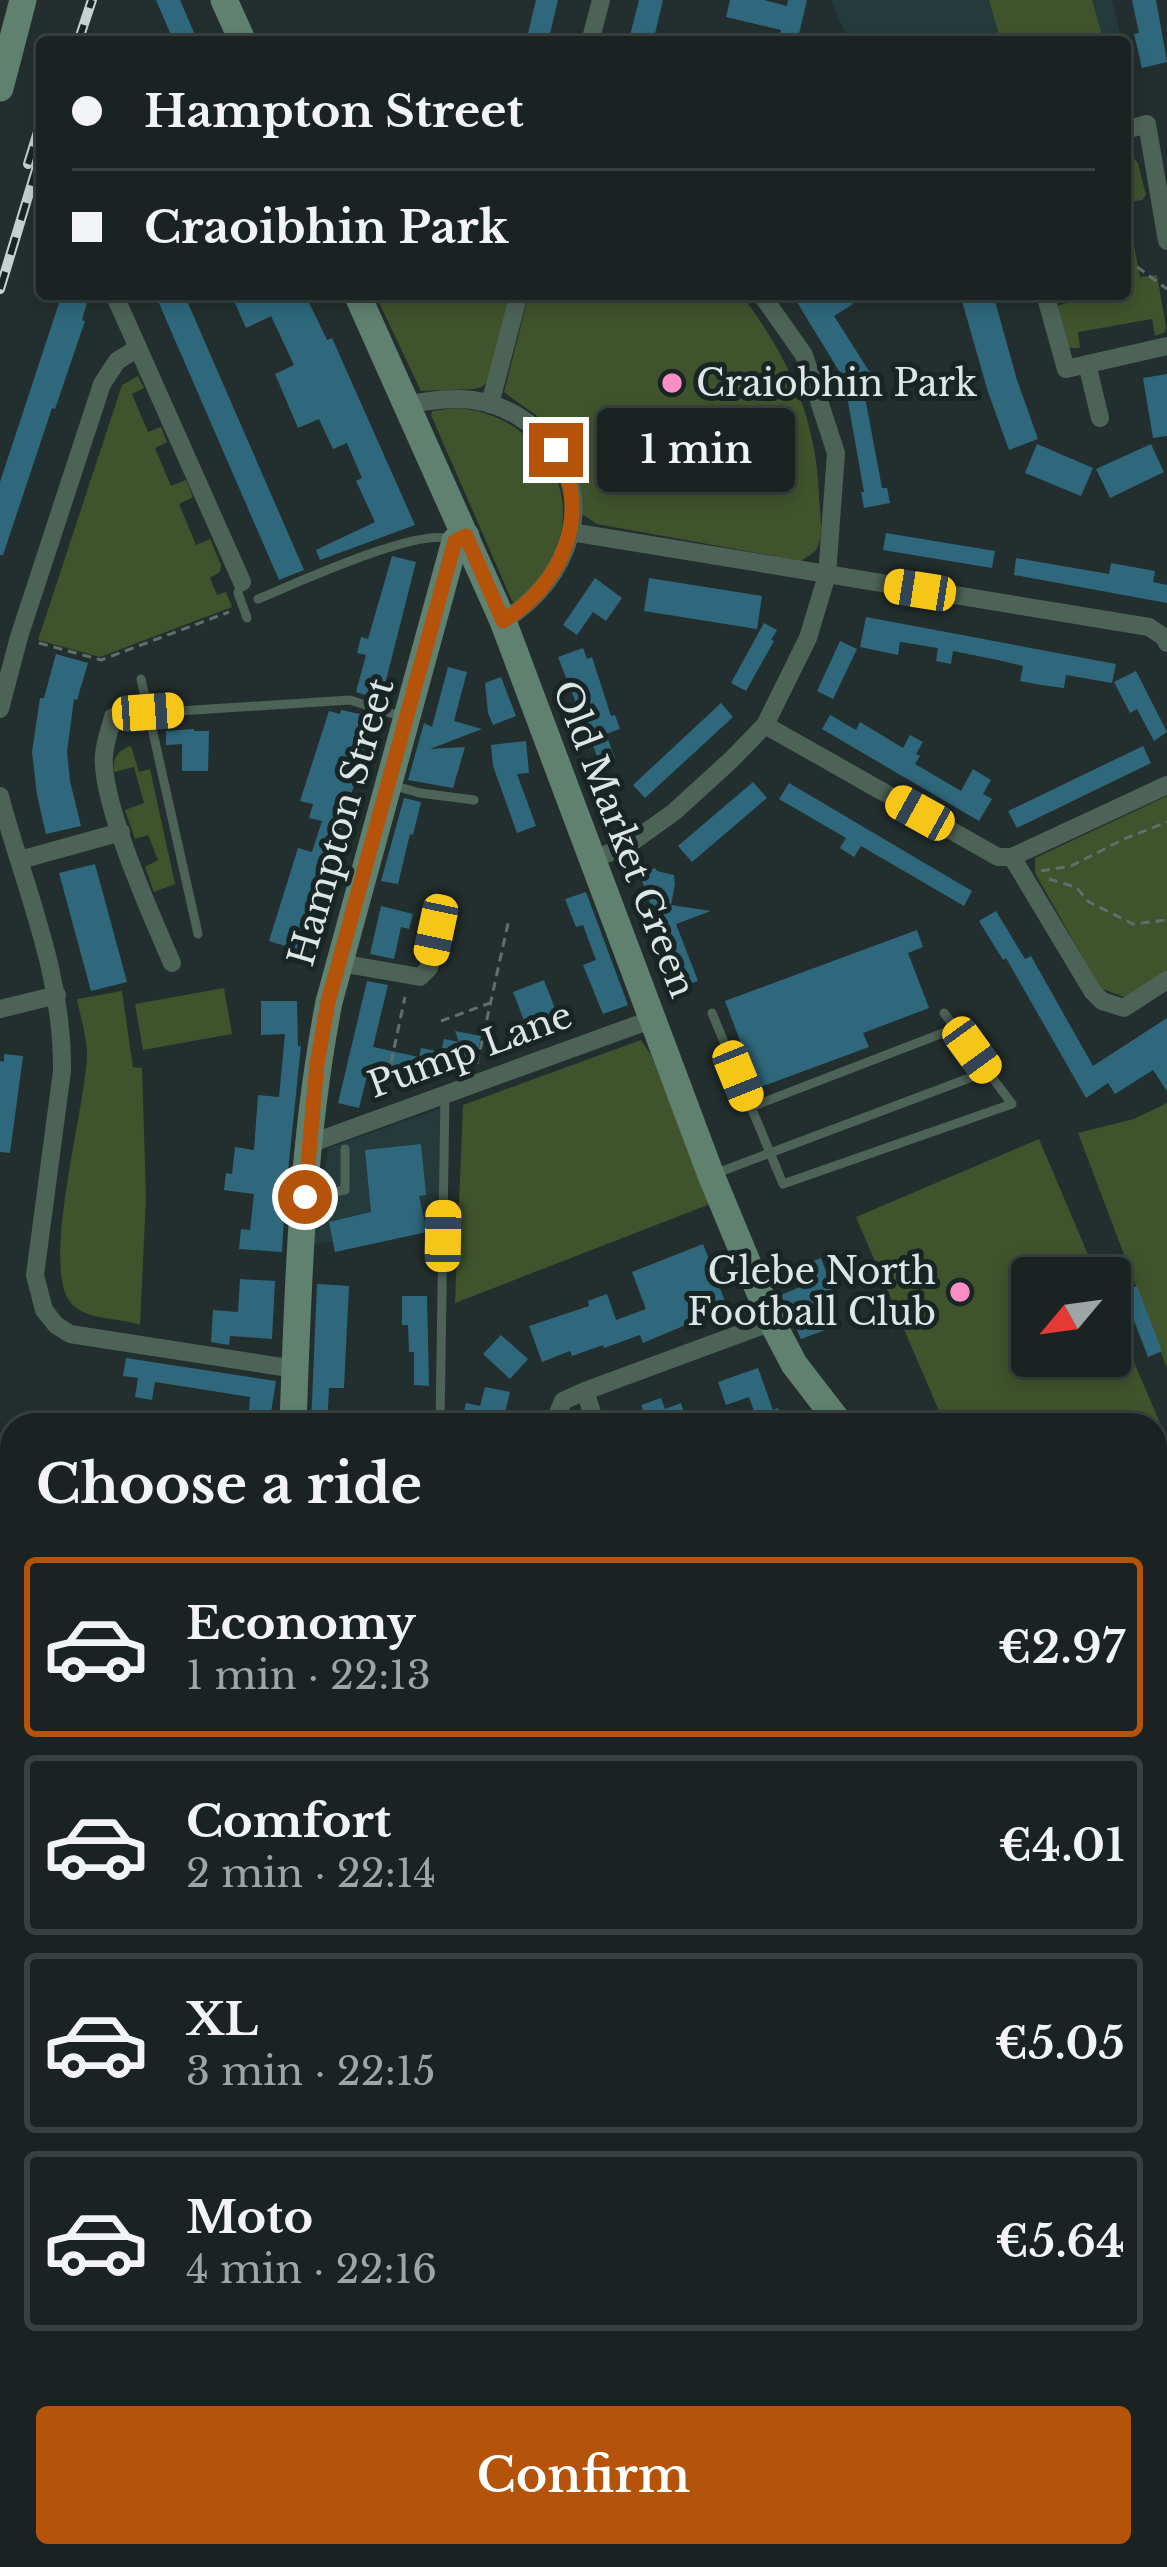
<!DOCTYPE html>
<html lang="en">
<head>
<meta charset="utf-8">
<style>
	:root { --surface:#1a2322; --page:#272f2f; --text:#f1f3f6; --muted:#9fa4a5; --line:#384040; --accent:#b45309 }
	body { margin:0; font-family:"Libre Baskerville",serif; background:var(--page); color:var(--text); height:100vh; display:flex; flex-direction:column; font-size:45px; white-space:nowrap }
	* { box-sizing:border-box; margin:0 }
	p { font-size:39px; color:var(--muted) }
	.icon { flex:none; width:66px; height:66px; fill:none; stroke:currentColor; stroke-width:2; stroke-linecap:round; stroke-linejoin:round }
	.map { position:relative; flex:1; overflow:hidden }
	.panel { position:absolute; left:0px; top:1413px; width:1167px; height:1155px; display:flex; flex-direction:column; background:var(--surface); border-radius:36px 36px 0 0; box-shadow:0 6px 18px #0003,0 0 0 3px var(--line) }
	.panel>* { flex:none }
	.hud { position:absolute; left:36px; top:36px; width:1095px; height:264px; border-radius:12px; box-shadow:0 6px 18px #0003,0 0 0 3px var(--line); display:grid; align-content:center; height:264px; padding:0 36px; background:var(--surface) }
	.needle { width:78px; rotate:241deg }
	.tools { position:absolute; left:1011px; top:1257px; display:grid; gap:24px }
	.tools a { display:grid; place-items:center; width:120px; height:120px; border-radius:12px; background:var(--surface); box-shadow:0 6px 18px #0003,0 0 0 3px var(--line); font-size:60px }
	.end { position:absolute; width:54px; height:54px; margin:-27px; border:15px solid #b45309; background:#fff; box-shadow:0 0 0 6px #fff }
	.from { border-radius:50% }
	.bubble { position:absolute; height:84px; border-radius:12px; background:var(--surface); box-shadow:0 6px 18px #0003,0 0 0 3px var(--line); font-size:39px; font-weight:600; line-height:84px; text-align:center }
	.car { position:absolute; width:36px; height:72px; margin:-36px -18px; border-radius:15px; box-shadow:0 0 9px 3px #0007; background:linear-gradient(#f5c518 24%,#345 0 40%,#f5c518 0 76%,#345 0 86%,#f5c518 0) }
	.hud b { display:flex; align-items:center; gap:42px; height:114px; font-size:45px }
	.hud b+b { border-top:3px solid var(--line) }
	.hud i { width:30px; height:30px; background:var(--text) }
	ul { padding:0; list-style:none }
	li { display:flex; align-items:center; gap:36px; height:180px; margin:0 24px 18px; padding:0 12px; border:6px solid var(--line); border-radius:12px }
	li div { flex:1 }
	li b { display:block; font-size:45px }
	li em { font-style:normal; font-weight:600 }
	li.on { border-color:var(--accent) }
	li>.icon { width:108px; height:108px; stroke-width:1.5 }
	h2 { padding:0 36px; font-size:54px; line-height:144px }
	.cta { display:flex; gap:24px; margin-top:auto; padding:24px 36px }
	.cta a { flex:1; height:138px; border-radius:12px; background:var(--accent); color:#fff; font-size:48px; font-weight:600; line-height:138px; text-align:center }
	.map>svg:first-child { display:block }
	.built { fill:#253a3a }
	.green { fill:#3f532c }
	.lines { fill:none; stroke-linecap:round; stroke-linejoin:round }
	.river { stroke:#274063; stroke-width:36 }
	.building { fill:#2f687c }
	.path { stroke:#636d6d; stroke-width:3; stroke-dasharray:9 6; stroke-linecap:butt }
	.lane { stroke:#4e6358; stroke-width:9 }
	.street { stroke:#4e6358; stroke-width:18 }
	.secondary { stroke:#608170; stroke-width:27 }
	.rail-casing { stroke:#c8d1d1; stroke-width:10 }
	.rail { stroke:#192525; stroke-width:6; stroke-dasharray:18; stroke-linecap:butt }
	.route { stroke:#b45309; stroke-width:15 }
	.poi-dot { fill:#fb8fc4; stroke:#192525; stroke-width:4.5 }
	.labels { text-anchor:middle; dominant-baseline:central; stroke-width:10; stroke-linejoin:round; paint-order:stroke }
	.poi-label { font-size:36px; fill:#dde5e5; stroke:#192525; text-anchor:start }
	.street-label { font-size:36px; fill:#dde5e5; stroke:#192525 }
</style>
</head>
<body>
<div class="map">
<svg width="1167" height="2567" viewBox="0 0 1167 2567">
	<rect width="100%" height="100%" fill="#232f2e"/>
	<g class="built">
		<polygon points="831,0 1112,0 1122,42 849,42"/>
		<polygon points="441,1108 439,1226 429,1230 313,1244 328,1148"/>
	</g>
	<g class="green">
		<polygon points="989,0 1092,0 1104,42 1001,42"/>
		<polygon points="1132,156 1138,163 1146,195 1142,200 1126,203 1140,277 1157,275 1166,326 1165,332 1155,336 1152,319 1078,332 1080,348 1071,348 1061,341 1053,307 1067,303 1065,294 1125,294 1125,158"/>
		<polygon points="375,294 512,294 488,381 482,387 474,389 421,391"/>
		<path d="M529 294H741C787 355 816 417 819 494 819 509 825 536 816 550 812 555 806 557 801 561L597 524 582 514C578 480 572 446 545 422 532 411 517 403 504 392Z"/>
		<polygon points="138,376 144,388 132,394 148,432 161,427 167,442 155,448 171,486 186,480 193,497 179,504 196,545 210,539 221,565 220,572 210,578 217,595 226,592 232,607 100,657 38,640 122,385"/>
		<path d="M457 408C523 412 579 473 559 540 552 566 535 585 516 603L512 601 431 415 432 411Z"/>
		<path d="M131 746 139 772 150 769 175 884 154 892 145 867 158 860 148 835 135 839 125 810 144 803 134 767 114 772C113 757 117 751 131 746Z"/>
		<polygon points="1167,796 1167,972 1147,986 1124,997 1100,988 1035,873 1035,858"/>
		<polygon points="224,988 232,1034 143,1050 135,1004"/>
		<path d="M122 991 133 1067 142 1068 146 1198 140 1325C119 1317 85 1321 70 1302 41 1264 86 1107 87 1054 87 1036 80 1016 77 999Z"/>
		<polygon points="641,1040 651,1055 710,1204 455,1303 463,1105"/>
		<polygon points="1167,1103 1167,1368 1078,1133 1134,1119"/>
		<polygon points="1039,1139 1098,1278 1032,1278 1032,1356 1110,1356 1110,1306 1163,1430 1155,1434 1155,1425 945,1425 856,1217"/>
		<polygon points="1167,2023 1167,2276 1155,2280 1155,2027"/>
	</g>
	<g class="lines">
		<g class="river">
			<polyline points="1155,2160 1167,2161"/>
			<polyline points="0,2237 12,2244"/>
		</g>
	</g>
	<g class="building">
		<polygon points="156,0 180,0 198,42 174,42"/>
		<polygon points="536,0 558,0 548,42 526,42"/>
		<polygon points="639,0 663,0 653,42 629,39"/>
		<polygon points="730,0 764,0 787,6 788,0 807,0 797,42 778,42 781,30 726,17"/>
		<polygon points="1132,0 1156,0 1167,62 1142,68 1134,34 1139,33"/>
		<polygon points="62,294 73,294 88,299 82,320 85,321 55,409 52,408 3,555 0,555 0,482"/>
		<polygon points="155,294 184,294 304,570 279,580"/>
		<polygon points="231,294 305,294 327,340 332,338 415,525 320,560 316,550 375,522 356,481 362,478 347,443 333,449 319,419 298,428 275,374 294,365 271,316 246,328"/>
		<polygon points="792,294 814,294 819,301 830,294 847,294 853,304 834,316 869,371 874,371 877,390 864,392 882,488 887,488 890,503 864,508 861,492 864,492 844,379"/>
		<polygon points="960,294 993,294 1017,380 1038,439 1009,450 988,392"/>
		<polygon points="1167,374 1167,436 1153,438 1143,378"/>
		<polygon points="1037,444 1093,468 1081,496 1025,473"/>
		<polygon points="1151,444 1164,472 1110,498 1096,469"/>
		<polygon points="886,533 995,551 992,568 883,550"/>
		<polygon points="392,556 416,562 381,700 356,692 366,655 357,653 361,637 368,639"/>
		<polygon points="1016,558 1109,574 1111,563 1155,571 1153,582 1167,585 1167,603 1014,575"/>
		<polygon points="595,578 622,598 606,621 593,612 577,635 563,625"/>
		<polygon points="649,578 762,596 757,629 644,611"/>
		<polygon points="866,617 1116,664 1112,683 1066,675 1064,688 1041,685 1020,681 1023,666 998,660 953,651 951,664 936,661 938,648 900,642 898,655 860,647"/>
		<polygon points="764,623 777,630 771,640 774,641 746,691 731,683"/>
		<polygon points="840,641 857,649 833,699 817,691"/>
		<polygon points="583,648 587,659 592,657 611,716 615,715 620,729 606,734 615,758 600,764 558,657"/>
		<polygon points="56,654 88,663 77,700 74,699 67,752 70,781 81,826 46,834 37,795 32,752 40,698 44,698"/>
		<polygon points="448,667 467,672 454,721 482,729 430,749 465,747 453,788 408,780 424,723 432,727"/>
		<polygon points="1136,671 1167,732 1154,741 1137,709 1130,713 1114,682"/>
		<polygon points="501,677 516,716 493,725 488,713 485,683"/>
		<polygon points="721,703 733,717 645,798 633,785"/>
		<polygon points="341,710 374,717 305,952 269,941 298,848 312,852 322,821 309,818 313,804 300,801 329,711 340,714"/>
		<polygon points="830,715 856,730 860,722 903,748 910,735 923,742 916,754 920,756 915,764 961,791 973,769 991,780 983,794 992,799 979,821 822,729"/>
		<polygon points="194,729 194,731 209,731 208,771 182,771 182,744 166,745 166,731"/>
		<polygon points="526,741 529,773 517,774 536,826 517,833 493,766 491,745"/>
		<polygon points="1143,746 1151,763 1017,828 1008,811"/>
		<polygon points="753,782 767,798 692,862 678,846"/>
		<polygon points="789,783 972,891 964,906 861,846 854,857 840,848 846,838 779,799"/>
		<polygon points="404,798 421,802 413,835 410,834 398,884 381,881"/>
		<polygon points="95,864 127,982 91,991 59,873"/>
		<polygon points="655,868 657,871 674,875 675,884 671,905 711,911 676,924 698,981 681,987 639,873"/>
		<polygon points="586,892 628,1005 603,1014 583,965 596,960 583,925 576,927 565,899"/>
		<polygon points="381,906 413,914 409,929 401,927 394,959 370,954"/>
		<polygon points="996,911 1025,959 1031,956 1093,1066 1167,1018 1167,1091 1153,1070 1115,1094 1108,1083 1086,1098 1006,958 1003,960 979,921"/>
		<polygon points="917,930 923,947 908,953 929,1008 863,1033 869,1047 758,1088 725,1001"/>
		<polygon points="544,980 561,1024 530,1036 513,992"/>
		<polygon points="367,981 388,985 373,1047 419,1057 421,1048 441,1052 444,1039 459,1042 455,1031 481,1036 476,1060 463,1057 460,1046 455,1069 438,1065 440,1055 435,1078 416,1073 414,1082 368,1072 359,1108 338,1103"/>
		<polygon points="261,1001 297,1001 298,1046 301,1046 285,1200 282,1252 239,1249 241,1229 250,1230 254,1194 224,1190 226,1173 232,1174 235,1147 254,1150 258,1095 279,1097 285,1034 261,1035"/>
		<polygon points="4,1054 23,1056 10,1153 0,1152 0,1061 4,1062"/>
		<polygon points="421,1144 426,1195 419,1196 427,1232 335,1252 329,1222 371,1212 365,1150"/>
		<polygon points="703,1244 726,1304 705,1312 707,1316 643,1343 640,1335 604,1348 603,1345 572,1356 570,1351 542,1362 529,1326 589,1306 588,1301 607,1294 616,1320 646,1309 632,1272"/>
		<polygon points="821,1258 836,1298 826,1302 836,1326 801,1339 781,1295 800,1287 794,1269"/>
		<polygon points="240,1279 275,1281 272,1339 230,1336 229,1345 211,1342 213,1310 238,1312"/>
		<polygon points="317,1284 349,1286 344,1388 329,1388 327,1425 311,1425"/>
		<polygon points="1137,1286 1162,1351 1148,1357 1123,1292"/>
		<polygon points="402,1296 427,1296 429,1386 414,1385 414,1352 409,1352 408,1325 402,1325"/>
		<polygon points="501,1335 528,1359 510,1379 483,1354"/>
		<polygon points="126,1358 276,1381 269,1425 248,1425 250,1397 155,1382 152,1400 135,1397 138,1378 123,1376"/>
		<polygon points="758,1368 773,1410 778,1408 784,1425 737,1425 736,1423 756,1416 749,1397 726,1405 718,1382"/>
		<polygon points="485,1387 510,1392 502,1425 486,1425 462,1419 466,1403 480,1406"/>
		<polygon points="661,1398 665,1409 681,1403 686,1419 671,1425 627,1425 645,1416 641,1405"/>
	</g>
	<g class="lines">
		<g class="path">
			<polyline points="1125,258 1167,289"/>
			<polyline points="39,643 101,660 229,612"/>
			<polyline points="1041,871 1071,866 1124,839 1167,822"/>
			<polyline points="1049,879 1076,887 1089,902 1133,924 1167,920"/>
			<polyline points="441,1021 490,1003"/>
			<polyline points="477,1064 509,919"/>
			<polyline points="388,1077 405,997"/>
		</g>
		<g class="lane">
			<polyline points="241,583 238,593 247,618"/>
			<path d="M258 599C295 584 418 527 450 539"/>
			<polyline points="141,679 198,934"/>
			<polyline points="148,713 350,700 403,717"/>
			<polyline points="395,786 420,793 474,800"/>
			<polyline points="712,1013 783,1184 1012,1104 944,1013"/>
			<polyline points="751,1107 956,1028"/>
			<polyline points="717,1173 988,1071"/>
			<polyline points="311,1196 345,1190 345,1149"/>
			<polyline points="440,1425 445,1094"/>
			<polyline points="3,2069 12,2068"/>
			<polyline points="0,2486 12,2489"/>
			<polyline points="8,2544 12,2534"/>
			<polyline points="709,2561 718,2567"/>
			<polyline points="61,2567 74,2556"/>
		</g>
		<g class="street">
			<polyline points="590,42 601,0"/>
			<polyline points="1125,130 1147,124 1167,241"/>
			<polyline points="114,294 242,582"/>
			<polyline points="1045,294 1066,369 1167,346"/>
			<polyline points="1087,364 1100,418"/>
			<path d="M408 404C429 401 452 397 473 400 536 409 588 470 570 535 560 572 535 601 503 621"/>
			<polyline points="490,404 519,294"/>
			<polyline points="571,532 1149,627 1164,637 1167,643"/>
			<polyline points="0,709 19,637 102,384 117,361 138,348"/>
			<path d="M113 717C110 729 105 742 104 755 100 801 152 917 172 963"/>
			<polyline points="765,725 998,857 1012,857"/>
			<path d="M0 796C25 890 63 972 62 1071L35 1275 44 1310 56 1325 70 1334 295 1369"/>
			<polyline points="1012,857 1093,992 1102,1001 1124,1008 1167,980"/>
			<polyline points="1012,857 1167,785"/>
			<polyline points="594,859 628,845 674,812 731,760 765,725 808,638 827,575 836,453 804,355 761,294"/>
			<polyline points="20,860 121,832"/>
			<polyline points="340,963 420,977 429,968 436,930"/>
			<polyline points="0,1009 57,995"/>
			<polyline points="309,1144 653,1019"/>
			<polyline points="585,1391 596,1425"/>
			<polyline points="553,1425 563,1401 585,1391 772,1322"/>
			<polyline points="0,1565 12,1567"/>
			<polyline points="0,1943 12,1939"/>
			<polyline points="1155,2020 1167,2016"/>
			<polyline points="1155,2280 1167,2276"/>
			<polyline points="1155,2550 1162,2567"/>
			<polyline points="462,2556 480,2567"/>
			<polyline points="895,2556 906,2567"/>
			<polyline points="286,2567 291,2556"/>
			<polyline points="938,2567 949,2556"/>
		</g>
		<g class="secondary">
			<polyline points="224,0 243,42"/>
			<polyline points="0,88 23,0"/>
			<polyline points="357,294 503,621 711,1175 772,1322 794,1364 841,1425"/>
			<path d="M293 1425C298 1284 302 1141 329 1002L455 541 466 536"/>
			<polyline points="1155,1786 1167,1782"/>
			<polyline points="0,2192 12,2198"/>
			<polyline points="0,2378 12,2358"/>
		</g>
		<g class="rail-casing">
			<g id="rail">
				<polyline points="78,42 92,0"/>
				<polyline points="28,164 42,119"/>
				<polyline points="0,289 42,150"/>
			</g>
		</g>
		<use href="#rail" class="rail"/>
	</g>
	<g class="lines">
		<path class="route" d="M305 1197 317 1064 328 1002 455 541 466 536 503 621C562 584 593 514 556 450"/>
	</g>
	<g class="poi-dot">
		<circle cx="672" cy="383" r="12"/>
		<circle cx="960" cy="1292" r="12"/>
	</g>
	<g class="labels">
		<g class="poi-label">
			<text x="696" y="383">Craiobhin Park</text>
			<text x="936" y="1271" text-anchor="end">Glebe North<tspan x="936" dy="41">Football Club</tspan></text>
		</g>
		<g class="street-label">
			<text transform="translate(341 822) rotate(-74)">Hampton Street</text>
			<text transform="translate(624 839) rotate(69)">Old Market Green</text>
			<text transform="translate(470 1050) rotate(-20)">Pump Lane</text>
		</g>
	</g>
</svg>
<div class="tools">
<a><svg class="needle" viewBox="-14 -14 28 28"><path d="M0-13l5 13h-10z" fill="#e53935"/><path d="M0 13l5-13h-10z" fill="#9fa4a5"/></svg></a>
</div>
<i class="end from" style="left:305px;top:1197px"></i>
<i class="end" style="left:556px;top:450px"></i>
<div class="bubble" style="left:597px;top:408px;width:198px">1 min</div>
<i class="car" style="left:920px;top:590px;rotate:279deg"></i>
<i class="car" style="left:148px;top:712px;rotate:86deg"></i>
<i class="car" style="left:920px;top:813px;rotate:299deg"></i>
<i class="car" style="left:436px;top:930px;rotate:192deg"></i>
<i class="car" style="left:972px;top:1050px;rotate:144deg"></i>
<i class="car" style="left:738px;top:1076px;rotate:158deg"></i>
<i class="car" style="left:443px;top:1236px;rotate:1deg"></i>
<div class="hud">
<b><i class="from"></i>Hampton Street</b>
<b><i></i>Craoibhin Park</b>
</div>
<section class="panel">
<h2>Choose a ride</h2>
<ul>
<li class="on"><svg class="icon" aria-label="car" viewBox="0 0 24 24"><path d="M5 17H2v-5l4-1 3-4h7l3 4 3 1v5h-3M9 17h6M6 11h13"/><circle cx="7" cy="17" r="2"/><circle cx="17" cy="17" r="2"/></svg><div><b>Economy</b><p>1 min · 22:13</p></div><em>€2.97</em></li>
<li><svg class="icon" aria-label="car" viewBox="0 0 24 24"><path d="M5 17H2v-5l4-1 3-4h7l3 4 3 1v5h-3M9 17h6M6 11h13"/><circle cx="7" cy="17" r="2"/><circle cx="17" cy="17" r="2"/></svg><div><b>Comfort</b><p>2 min · 22:14</p></div><em>€4.01</em></li>
<li><svg class="icon" aria-label="car" viewBox="0 0 24 24"><path d="M5 17H2v-5l4-1 3-4h7l3 4 3 1v5h-3M9 17h6M6 11h13"/><circle cx="7" cy="17" r="2"/><circle cx="17" cy="17" r="2"/></svg><div><b>XL</b><p>3 min · 22:15</p></div><em>€5.05</em></li>
<li><svg class="icon" aria-label="car" viewBox="0 0 24 24"><path d="M5 17H2v-5l4-1 3-4h7l3 4 3 1v5h-3M9 17h6M6 11h13"/><circle cx="7" cy="17" r="2"/><circle cx="17" cy="17" r="2"/></svg><div><b>Moto</b><p>4 min · 22:16</p></div><em>€5.64</em></li>
</ul>
<div class="cta"><a>Confirm</a></div>
</section>
</div>
</body>
</html>
